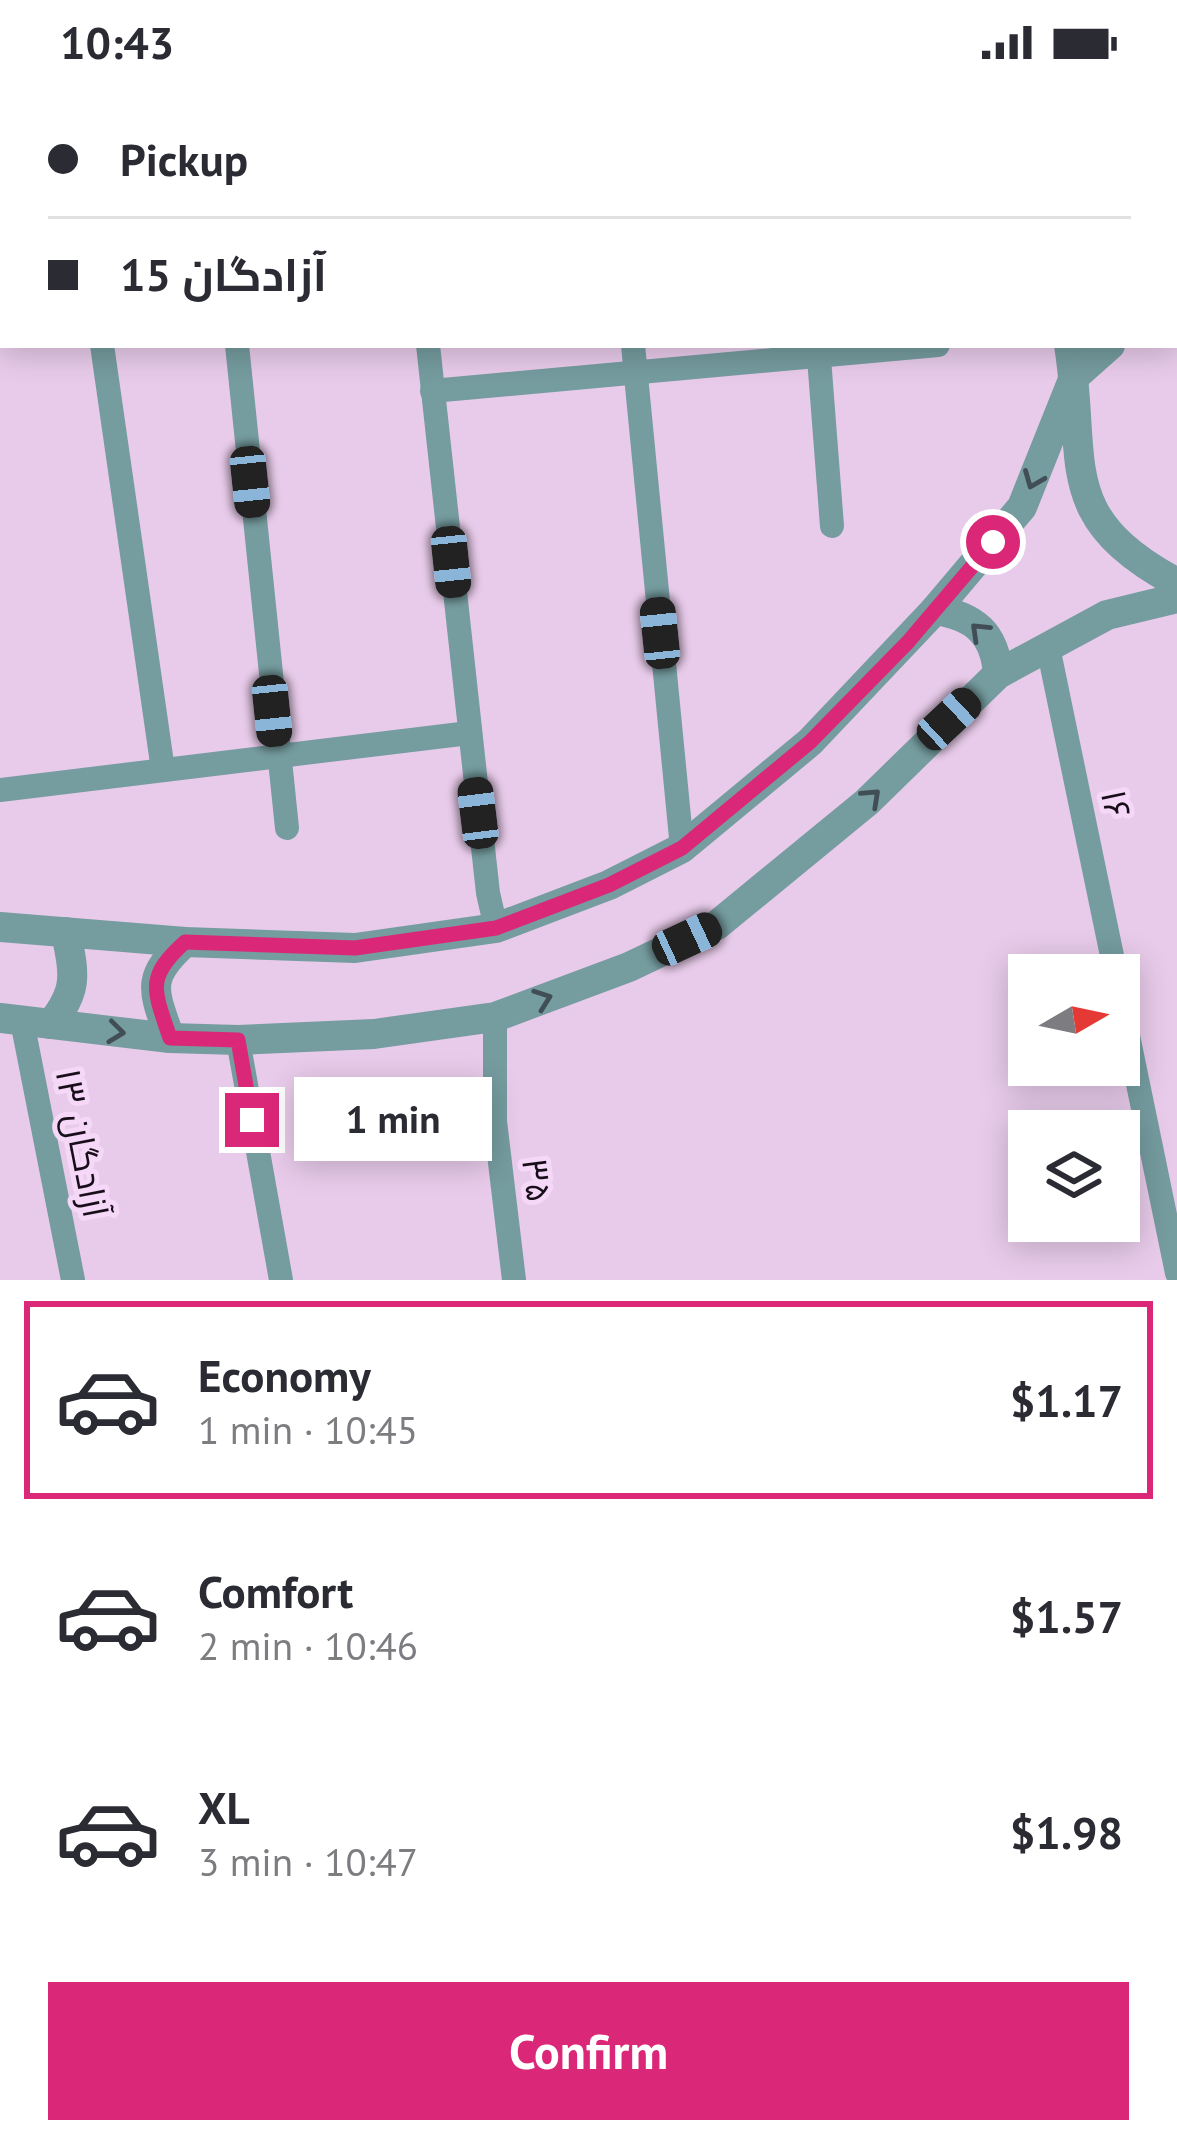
<!DOCTYPE html>
<html lang="en">
<head>
<meta charset="utf-8">
<style>
	:root { --surface:#fff; --page:#f7f7f7; --text:#2b2b33; --muted:#7c7c81; --line:#e1e1e2; --accent:#db2777 }
	body { margin:0; font-family:"PT Sans",Cairo,sans-serif; background:var(--page); color:var(--text); height:100vh; display:flex; flex-direction:column; font-size:45px; white-space:nowrap }
	* { box-sizing:border-box; margin:0 }
	p { font-size:39px; color:var(--muted) }
	.icon { flex:none; width:66px; height:66px; fill:none; stroke:currentColor; stroke-width:2; stroke-linecap:round; stroke-linejoin:round }
	.map { position:relative; height:1196px; overflow:hidden }
	.panel { display:flex; flex-direction:column; background:var(--surface); flex:1 }
	.panel>* { flex:none }
	.top-card { position:absolute; left:0px; top:0px; width:1179px; height:264px; box-shadow:0 6px 30px #0003; display:grid; align-content:center; height:264px; padding:0 48px; background:var(--surface) }
	.needle { width:78px; rotate:81deg }
	.controls { position:absolute; left:1008px; top:870px; display:grid; gap:24px }
	.controls a { display:grid; place-items:center; width:132px; height:132px; border-radius:0px; background:var(--surface); box-shadow:0 6px 30px #0003; font-size:60px }
	.end { position:absolute; width:54px; height:54px; margin:-27px; border:15px solid #db2777; background:#fff; box-shadow:0 0 0 6px #fff }
	.from { border-radius:50% }
	.bubble { position:absolute; height:84px; border-radius:0px; background:var(--surface); box-shadow:0 6px 30px #0003; font-size:39px; font-weight:700; line-height:84px; text-align:center }
	.car { position:absolute; width:36px; height:72px; margin:-36px -18px; border-radius:15px; box-shadow:0 0 9px 3px #0007; background:linear-gradient(#222 24%,#8ab4d8 0 40%,#222 0 76%,#8ab4d8 0 86%,#222 0) }
	.top-card b { display:flex; align-items:center; gap:42px; height:114px; font-size:45px }
	.top-card b+b { border-top:3px solid var(--line) }
	.top-card i { width:30px; height:30px; background:var(--text) }
	ul { padding:21px 0 0; list-style:none }
	li { display:flex; align-items:center; gap:36px; height:198px; margin:0 24px 18px; padding:0 24px; border:6px solid transparent; border-radius:0px }
	li div { flex:1 }
	li b { display:block; font-size:45px }
	li em { font-style:normal; font-weight:700 }
	li.selected { border-color:var(--accent) }
	li>.icon { width:108px; height:108px; stroke-width:1.5 }
	.action { display:flex; gap:24px; margin-top:auto; padding:24px 48px }
	.action a { flex:1; height:138px; border-radius:0px; background:var(--accent); color:#fff; font-size:48px; font-weight:700; line-height:138px; text-align:center }
	.status { display:flex; justify-content:space-between; align-items:center; height:84px; padding:0 60px; background:var(--surface); direction:ltr }
	.status svg { height:33px; fill:currentColor }
	.map>svg:first-child { display:block }
	.lines { fill:none; stroke-linecap:round; stroke-linejoin:round }
	.minor { stroke:#759c9f; stroke-width:24 }
	.tertiary { stroke:#759c9f; stroke-width:30 }
	.oneway { stroke:#424e55 }
	.route { stroke:#db2777; stroke-width:15 }
	.labels { text-anchor:middle; dominant-baseline:central; stroke-width:10; stroke-linejoin:round; paint-order:stroke }
	.street-label { font-size:36px; fill:#180e19; stroke:#f5d8f8 }
</style>
</head>
<body>
<div class="status"><b>10:43</b><svg viewBox="0 0 49 12"><path d="M0 12V9h3v3zM5 12V6h3v6zM10 12V3h3v9zM15 12V0h3v12zM26 1h20v11H26zM47 4h2v5h-2z"/></svg></div>
<div class="map">
<svg width="1177" height="1196" viewBox="0 0 1177 1196">
	<rect width="100%" height="100%" fill="#e8cbea"/>
	<g class="lines">
		<g class="minor">
			<polyline points="64,0 64,3"/>
			<polyline points="210,0 210,3"/>
			<polyline points="409,0 409,3"/>
			<polyline points="102,261 163,686"/>
			<polyline points="237,261 287,744"/>
			<polyline points="428,261 488,809 496,844"/>
			<polyline points="633,261 682,764"/>
			<polyline points="818,261 832,442"/>
			<polyline points="432,307 938,261"/>
			<polyline points="1048,563 1116,891"/>
			<polyline points="0,706 469,649"/>
			<polyline points="1119,908 1177,1189"/>
			<polyline points="495,933 495,1037 514,1196"/>
			<polyline points="22,937 73,1196"/>
			<polyline points="238,956 281,1196"/>
		</g>
		<g class="tertiary">
			<polyline points="611,0 618,3"/>
			<polyline points="710,0 717,3"/>
			<polyline points="1176,172 1177,172"/>
			<polyline points="1176,227 1177,227"/>
			<path d="M1069 261C1088 380 1053 432 1177 499"/>
			<path d="M935 526C975 532 995 550 998 590"/>
			<polyline points="0,843 185,858 355,864 496,844 609,801 682,764 810,658 935,526 1022,423 1074,293 1110,261"/>
			<polyline points="0,934 170,954 238,956 374,950 495,933 629,883 717,841 867,718 998,590 1107,531 1177,514"/>
			<path d="M51 940C79 905 74 890 66 848"/>
			<path d="M170 954C153 906 145 894 185 858"/>
		</g>
	</g>
	<defs><path id="oneway-chevron" d="M-2-3.5L2.5 0L-2 3.5" fill="none" stroke-width="1.6" stroke-linecap="round" stroke-linejoin="round" transform="scale(3)"/></defs>
	<g class="oneway">
		<use href="#oneway-chevron" transform="translate(1033 396) rotate(112)"/>
		<use href="#oneway-chevron" transform="translate(979 547) rotate(-136)"/>
		<use href="#oneway-chevron" transform="translate(872 713) rotate(-43)"/>
		<use href="#oneway-chevron" transform="translate(543 915) rotate(-20)"/>
		<use href="#oneway-chevron" transform="translate(116 948) rotate(7)"/>
	</g>
	<g class="lines">
		<path class="route" d="M252 1036 238 956 170 954C154 906 145 894 185 858L355 864 496 844 609 801 682 764 810 658 908 558 993 458"/>
	</g>
	<g class="labels">
		<g class="street-label">
			<text transform="translate(1117 720) rotate(78)">۱۶</text>
			<text transform="translate(83 1059) rotate(79)">آزادگان ۱۳</text>
			<text transform="translate(538 1096) rotate(83)">۳۵</text>
		</g>
	</g>
</svg>
<div class="controls">
<a><svg class="needle" viewBox="-14 -14 28 28"><path d="M0-13l5 13h-10z" fill="#e53935"/><path d="M0 13l5-13h-10z" fill="#7c7c81"/></svg></a>
<a><svg class="icon" aria-label="layers" viewBox="0 0 24 24"><path d="M12 4l9 5-9 5-9-5zM3 14l9 5 9-5"/></svg></a>
</div>
<i class="end from" style="left:993px;top:458px"></i>
<i class="end" style="left:252px;top:1036px"></i>
<div class="bubble" style="left:294px;top:993px;width:198px">1 min</div>
<i class="car" style="left:250px;top:398px;rotate:174deg"></i>
<i class="car" style="left:451px;top:478px;rotate:174deg"></i>
<i class="car" style="left:660px;top:549px;rotate:354deg"></i>
<i class="car" style="left:272px;top:627px;rotate:174deg"></i>
<i class="car" style="left:949px;top:635px;rotate:47deg"></i>
<i class="car" style="left:478px;top:729px;rotate:353deg"></i>
<i class="car" style="left:687px;top:855px;rotate:65deg"></i>
<div class="top-card">
<b><i class="from"></i>Pickup</b>
<b><i></i>آزادگان 15</b>
</div>
</div>
<section class="panel">
<ul>
<li class="selected"><svg class="icon" aria-label="car" viewBox="0 0 24 24"><path d="M5 17H2v-5l4-1 3-4h7l3 4 3 1v5h-3M9 17h6M6 11h13"/><circle cx="7" cy="17" r="2"/><circle cx="17" cy="17" r="2"/></svg><div><b>Economy</b><p>1 min · 10:45</p></div><em>$1.17</em></li>
<li><svg class="icon" aria-label="car" viewBox="0 0 24 24"><path d="M5 17H2v-5l4-1 3-4h7l3 4 3 1v5h-3M9 17h6M6 11h13"/><circle cx="7" cy="17" r="2"/><circle cx="17" cy="17" r="2"/></svg><div><b>Comfort</b><p>2 min · 10:46</p></div><em>$1.57</em></li>
<li><svg class="icon" aria-label="car" viewBox="0 0 24 24"><path d="M5 17H2v-5l4-1 3-4h7l3 4 3 1v5h-3M9 17h6M6 11h13"/><circle cx="7" cy="17" r="2"/><circle cx="17" cy="17" r="2"/></svg><div><b>XL</b><p>3 min · 10:47</p></div><em>$1.98</em></li>
</ul>
<div class="action"><a>Confirm</a></div>
</section>
</body>
</html>
